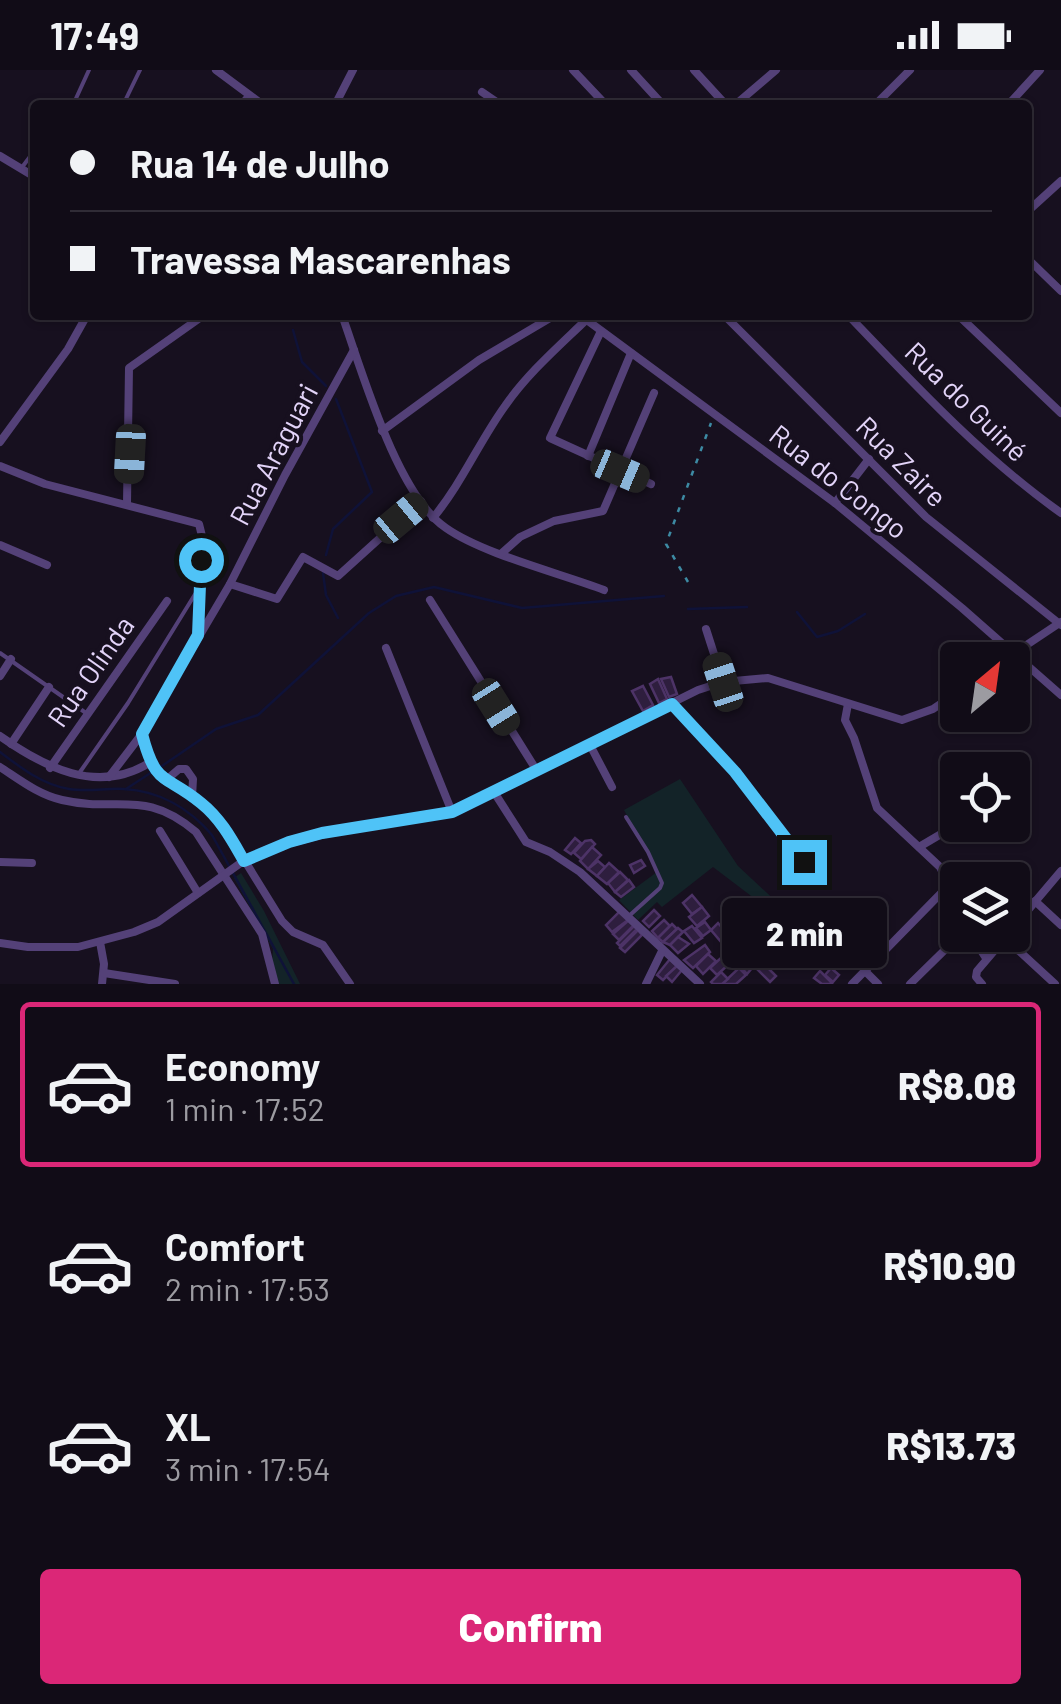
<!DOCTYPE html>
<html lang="en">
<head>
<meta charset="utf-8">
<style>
	:root { --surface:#110c17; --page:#1a1520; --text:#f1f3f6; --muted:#9c9ba1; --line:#302c36; --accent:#db2777 }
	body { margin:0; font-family:Barlow,sans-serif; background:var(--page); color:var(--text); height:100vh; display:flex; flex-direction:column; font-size:38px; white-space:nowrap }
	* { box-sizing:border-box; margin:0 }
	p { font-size:32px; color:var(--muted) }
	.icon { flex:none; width:55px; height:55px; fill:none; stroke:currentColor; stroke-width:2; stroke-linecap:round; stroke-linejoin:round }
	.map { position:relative; height:914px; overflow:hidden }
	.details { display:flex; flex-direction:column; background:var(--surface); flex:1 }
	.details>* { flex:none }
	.guide { position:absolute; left:30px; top:30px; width:1002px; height:220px; border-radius:10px; box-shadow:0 2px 8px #0004,0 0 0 2px var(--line); display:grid; align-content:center; height:220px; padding:0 40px; background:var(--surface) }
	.needle { width:65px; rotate:29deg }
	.tools { position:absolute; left:940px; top:572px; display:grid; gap:20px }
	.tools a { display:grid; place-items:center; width:90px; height:90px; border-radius:10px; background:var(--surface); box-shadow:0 2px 8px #0004,0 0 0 2px var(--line); font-size:50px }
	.end { position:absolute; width:45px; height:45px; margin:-22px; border:12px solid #4fc3f7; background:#111; box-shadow:0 0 0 5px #111 }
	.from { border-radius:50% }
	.bubble { position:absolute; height:70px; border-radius:10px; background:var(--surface); box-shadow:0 2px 8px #0004,0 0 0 2px var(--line); font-size:32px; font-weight:800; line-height:70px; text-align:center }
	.car { position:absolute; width:30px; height:60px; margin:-30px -15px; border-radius:12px; box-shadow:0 0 8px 2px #0007; background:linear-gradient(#222 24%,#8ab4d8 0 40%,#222 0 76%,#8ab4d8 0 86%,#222 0) }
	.guide b { display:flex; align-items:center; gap:35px; height:95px; font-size:38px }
	.guide b+b { border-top:2px solid var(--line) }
	.guide i { width:25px; height:25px; background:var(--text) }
	ul { padding:18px 0 0; list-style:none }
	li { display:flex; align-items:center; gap:30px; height:165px; margin:0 20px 15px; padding:0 20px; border:5px solid transparent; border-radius:10px }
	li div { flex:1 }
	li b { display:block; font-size:38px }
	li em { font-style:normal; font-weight:800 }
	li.current { border-color:var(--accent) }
	li>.icon { width:90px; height:90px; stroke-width:1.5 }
	.action { display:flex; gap:20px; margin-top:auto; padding:20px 40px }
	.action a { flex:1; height:115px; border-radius:10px; background:var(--accent); color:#fff; font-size:40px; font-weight:800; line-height:115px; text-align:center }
	.status { display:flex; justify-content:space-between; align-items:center; height:70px; padding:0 50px; background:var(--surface); direction:ltr }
	.status svg { height:28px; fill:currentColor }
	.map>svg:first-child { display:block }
	.green { fill:#132328 }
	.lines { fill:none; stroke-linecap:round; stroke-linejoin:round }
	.stream { stroke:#0f1238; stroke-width:2.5 }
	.building { fill:#2e1e3e; stroke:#4d3367; stroke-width:2.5 }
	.path { stroke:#3d8aa3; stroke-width:2.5; stroke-dasharray:5 8; stroke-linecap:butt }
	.lane { stroke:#544178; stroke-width:4 }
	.street { stroke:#544178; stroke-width:8 }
	.route { stroke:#4fc3f7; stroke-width:12 }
	.labels { text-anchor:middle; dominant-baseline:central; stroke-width:8; stroke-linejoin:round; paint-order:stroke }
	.street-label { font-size:28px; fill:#e3d4f9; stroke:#17101f }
</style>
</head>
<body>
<div class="status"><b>17:49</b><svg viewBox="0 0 49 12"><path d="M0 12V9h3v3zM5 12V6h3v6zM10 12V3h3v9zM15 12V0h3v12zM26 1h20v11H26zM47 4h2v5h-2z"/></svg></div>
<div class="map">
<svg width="1061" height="914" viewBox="0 0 1061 914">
	<rect width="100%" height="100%" fill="#17101f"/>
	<g class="green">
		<polygon points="680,709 738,796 782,837 775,844 713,797 662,837 657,832 638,850 619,830 657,802 624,740"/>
		<polygon points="241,803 264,841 300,914 277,914 272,895 273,879 234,808"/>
	</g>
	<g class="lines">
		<g class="stream">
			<polyline points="293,260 302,292 326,316"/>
			<polyline points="326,485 333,459 372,422 336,329"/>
			<polyline points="323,503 326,525 338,548"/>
			<polyline points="688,539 747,537"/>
			<polyline points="797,542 817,567 838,561 865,544"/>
			<path d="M0 682C21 698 43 715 69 719 88 722 106 718 124 719 160 721 190 739 212 765L294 914"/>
			<polyline points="159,698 216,659 258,645 369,543 396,526 434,517 522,538 664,526"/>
			<polyline points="126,719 152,702"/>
		</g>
	</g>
	<g class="building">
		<polygon points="671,607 677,624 669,627 661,609"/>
		<polygon points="658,609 667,629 659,633 650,614"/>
		<polygon points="643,616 653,635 643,641 632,621"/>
		<polygon points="575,768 581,773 571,784 565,780"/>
		<polygon points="591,770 595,774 581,789 574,783 585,771"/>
		<polygon points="592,777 601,785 588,799 580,791"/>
		<polygon points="641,790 645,796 634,803 630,795"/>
		<polygon points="598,791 605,797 597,806 588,799"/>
		<polygon points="609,793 619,802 607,814 597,806"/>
		<polygon points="620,802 628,810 615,822 608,813"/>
		<polygon points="629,810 634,817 621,827 615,822"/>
		<polygon points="692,825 702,837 692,844 683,833"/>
		<polygon points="702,837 709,846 697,856 689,847"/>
		<polygon points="740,838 749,852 739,859 729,846"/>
		<polygon points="740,838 750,851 739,859 729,845"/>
		<polygon points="766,839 773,846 764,854 758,848"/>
		<polygon points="654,840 660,846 649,857 643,851"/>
		<polygon points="620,841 628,850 612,862 606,855"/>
		<polygon points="629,850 634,855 619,870 613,864"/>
		<polygon points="664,850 670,856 658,868 652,861"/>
		<polygon points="773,850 781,858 775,864 767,856"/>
		<polygon points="705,852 711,860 703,866 696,858"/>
		<polygon points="718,853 730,867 722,873 711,860"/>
		<polygon points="672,854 677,859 663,872 658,868"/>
		<polygon points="634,856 637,859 620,876 617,873"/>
		<polygon points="692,856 702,868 694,873 684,861"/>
		<polygon points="678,858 683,862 670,875 663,872"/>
		<polygon points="754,858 760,863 752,872 746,867"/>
		<polygon points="784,858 790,867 781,874 774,866"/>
		<polygon points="638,860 642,865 625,882 620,878"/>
		<polygon points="803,862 812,871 804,880 795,871"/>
		<polygon points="760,864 768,871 761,878 753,871"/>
		<polygon points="678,867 689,874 678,883 670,875"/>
		<polygon points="775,867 787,881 778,889 767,876"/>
		<polygon points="705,875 710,882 693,898 684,890"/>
		<polygon points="708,884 716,891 703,904 696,896"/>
		<polygon points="739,884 752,898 747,904 734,889"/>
		<polygon points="722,887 729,894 717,905 710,898"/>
		<polygon points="670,889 677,896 663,910 657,905"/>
		<polygon points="764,894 776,906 770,912 758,900"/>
		<polygon points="677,896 682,900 672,912 666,906"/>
		<polygon points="739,898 746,905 736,914 722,914"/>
		<polygon points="831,898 839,905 833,912 825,905"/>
		<polygon points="820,901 832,913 832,914 822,914 814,908"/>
		<polygon points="721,902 728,909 722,914 713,914 711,912"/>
	</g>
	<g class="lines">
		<polyline class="path" points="688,512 666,474 711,353"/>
		<g class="lane">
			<polyline points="73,35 89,0"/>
			<polyline points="123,35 140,0"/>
			<polyline points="239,35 248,24"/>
			<polyline points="23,96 35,80"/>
			<polyline points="0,583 86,643"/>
			<polyline points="80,702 128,633 197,521"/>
			<polyline points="626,747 648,782 662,813 660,818 630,845"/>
		</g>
		<g class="street">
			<polyline points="216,0 263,35"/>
			<polyline points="573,0 606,35"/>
			<polyline points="631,0 663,35"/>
			<polyline points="694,0 726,35"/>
			<polyline points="482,22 501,35"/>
			<polyline points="335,35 353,0"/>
			<polyline points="735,35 776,0"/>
			<polyline points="875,35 910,0"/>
			<polyline points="1008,35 1040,0"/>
			<polyline points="0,86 35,107"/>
			<polyline points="1028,141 1061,111"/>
			<polyline points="1028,189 1061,221"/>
			<path d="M342 245C362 301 397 425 446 458 483 484 559 503 604 520"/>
			<polyline points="580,245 835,433 962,538 1061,625"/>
			<polyline points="688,245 718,245"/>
			<polyline points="724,245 926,447 1061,555"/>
			<path d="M848 245C915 315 982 387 1061 443"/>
			<polyline points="958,245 1061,343"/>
			<polyline points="601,261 550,368 651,414"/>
			<polyline points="382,361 479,290 555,245"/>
			<polyline points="0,372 68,279 87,245"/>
			<polyline points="588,386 631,283"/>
			<polyline points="0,396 45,414 199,454 202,466 198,561"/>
			<polyline points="127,433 129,298 204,245"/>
			<polyline points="835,433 869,389"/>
			<path d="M433 448C462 413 479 372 505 336 527 304 558 277 586 250"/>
			<polyline points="0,475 47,495"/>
			<polyline points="502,483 520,467 554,451 603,441 654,323"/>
			<polyline points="230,514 277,529 303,487 338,506 421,431"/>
			<polyline points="430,530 537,701"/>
			<polyline points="706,559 723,612"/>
			<polyline points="386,578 452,742"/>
			<polyline points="1004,590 1061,552"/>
			<polyline points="0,606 11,589"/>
			<polyline points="673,634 735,702 804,792"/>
			<polyline points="848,634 845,650 854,668 877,738 940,797 958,834"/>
			<polyline points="141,665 152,697 162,708 202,733 222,754 282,851 293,862 323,875 350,914"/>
			<path d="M0 666C44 697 97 725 149 693"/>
			<polyline points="11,674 49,617"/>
			<polyline points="590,675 612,717"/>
			<path d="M0 697C20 710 39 725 62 730 118 743 144 718 196 762L262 864 275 914"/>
			<polyline points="50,698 167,531"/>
			<polyline points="109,707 141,665 230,514 285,405 354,280"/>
			<polyline points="165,711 179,699 186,699 193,709 192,727"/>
			<polyline points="494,722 526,772 550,782 580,802 700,914"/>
			<polyline points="968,755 979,767 999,755"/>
			<polyline points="160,761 198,823"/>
			<polyline points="919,777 958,754"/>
			<polyline points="0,792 32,793"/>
			<polyline points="1035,831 1061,855"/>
			<polyline points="1012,859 1061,801"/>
			<polyline points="971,865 986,888"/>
			<polyline points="1005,868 1055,914"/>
			<polyline points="100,872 104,894 102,914"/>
			<polyline points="0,873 28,877 78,877 134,862 158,852 242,792 268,779 352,757 452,742 698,620 723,612 768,608 902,650 933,639 958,622"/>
			<polyline points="866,902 878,914"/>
			<polyline points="104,903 175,914"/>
			<polyline points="646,914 662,881"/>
			<polyline points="852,914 950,814"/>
			<polyline points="910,914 960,865"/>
			<polyline points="982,914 976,907 977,901 1006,867"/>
		</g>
	</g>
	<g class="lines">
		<path class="route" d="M201 490 198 565 142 664C156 718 165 703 201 733 221 749 232 770 244 791L289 772 322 763 452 742 672 634 735 702 804 792"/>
	</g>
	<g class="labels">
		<g class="street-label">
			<text transform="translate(967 331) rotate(44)">Rua do Guiné</text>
			<text transform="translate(273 384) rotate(-62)">Rua Araguari</text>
			<text transform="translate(902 391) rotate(45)">Rua Zaire</text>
			<text transform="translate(839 411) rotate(38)">Rua do Congo</text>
			<text transform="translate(90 601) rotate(-55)">Rua Olinda</text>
		</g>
	</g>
</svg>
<div class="tools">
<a><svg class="needle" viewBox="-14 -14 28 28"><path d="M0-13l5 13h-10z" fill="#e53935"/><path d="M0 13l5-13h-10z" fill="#9c9ba1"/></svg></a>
<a><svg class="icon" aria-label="locate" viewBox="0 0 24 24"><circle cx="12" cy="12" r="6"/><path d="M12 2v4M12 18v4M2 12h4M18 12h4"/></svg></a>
<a><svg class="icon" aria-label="layers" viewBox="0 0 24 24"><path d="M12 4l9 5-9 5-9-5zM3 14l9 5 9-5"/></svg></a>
</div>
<i class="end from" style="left:201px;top:490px"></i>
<i class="end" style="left:804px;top:792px"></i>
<div class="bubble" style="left:722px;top:828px;width:165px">2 min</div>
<i class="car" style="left:130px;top:384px;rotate:183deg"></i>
<i class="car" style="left:620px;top:401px;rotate:113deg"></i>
<i class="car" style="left:401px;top:448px;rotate:50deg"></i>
<i class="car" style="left:723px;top:612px;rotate:342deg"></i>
<i class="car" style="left:496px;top:637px;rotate:148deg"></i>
<div class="guide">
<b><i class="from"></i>Rua 14 de Julho</b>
<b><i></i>Travessa Mascarenhas</b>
</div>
</div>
<section class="details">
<ul>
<li class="current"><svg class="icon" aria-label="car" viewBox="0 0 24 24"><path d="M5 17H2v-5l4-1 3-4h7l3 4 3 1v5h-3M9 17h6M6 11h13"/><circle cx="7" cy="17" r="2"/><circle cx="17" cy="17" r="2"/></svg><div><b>Economy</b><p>1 min · 17:52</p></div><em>R$8.08</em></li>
<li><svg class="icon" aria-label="car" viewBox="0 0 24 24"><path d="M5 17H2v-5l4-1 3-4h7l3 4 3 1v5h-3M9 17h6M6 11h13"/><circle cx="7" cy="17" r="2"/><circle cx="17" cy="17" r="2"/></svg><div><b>Comfort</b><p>2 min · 17:53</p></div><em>R$10.90</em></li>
<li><svg class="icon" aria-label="car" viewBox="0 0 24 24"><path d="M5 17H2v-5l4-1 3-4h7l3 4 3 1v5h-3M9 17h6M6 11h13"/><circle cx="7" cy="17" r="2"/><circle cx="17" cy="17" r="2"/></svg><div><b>XL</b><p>3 min · 17:54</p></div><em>R$13.73</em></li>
</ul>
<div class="action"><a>Confirm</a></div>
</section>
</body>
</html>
